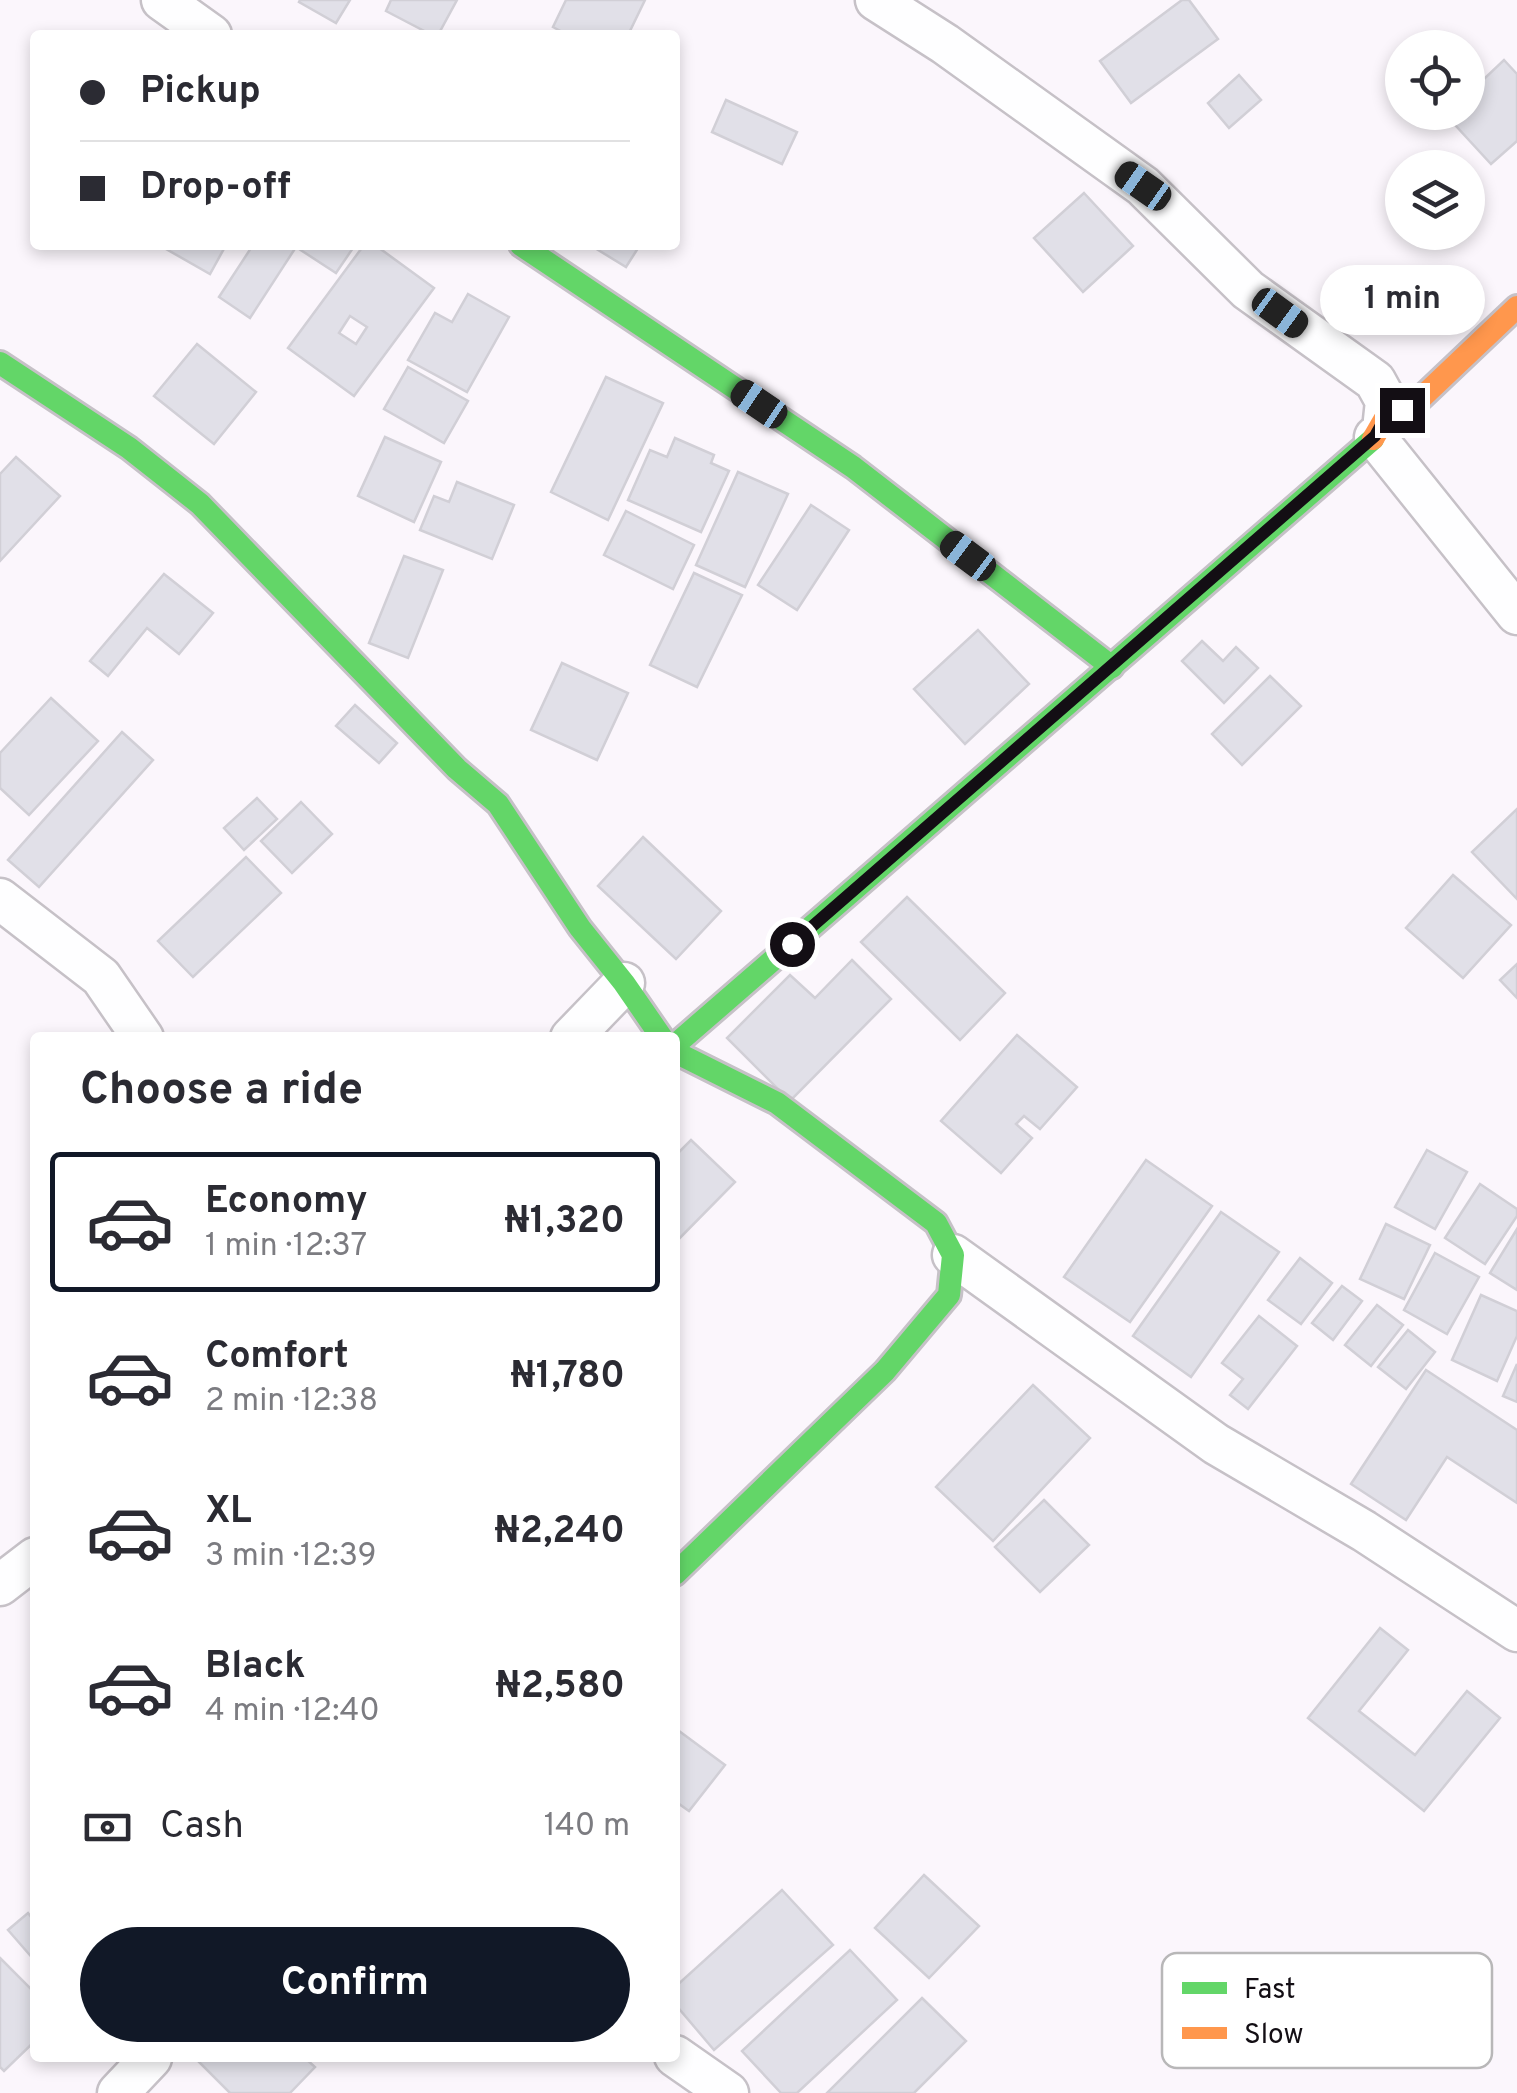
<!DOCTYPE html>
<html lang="en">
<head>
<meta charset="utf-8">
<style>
	:root { --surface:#fff; --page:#f7f7f7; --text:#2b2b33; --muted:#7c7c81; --line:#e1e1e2; --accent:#111827 }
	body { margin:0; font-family:Overpass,sans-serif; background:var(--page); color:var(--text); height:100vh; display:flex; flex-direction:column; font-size:38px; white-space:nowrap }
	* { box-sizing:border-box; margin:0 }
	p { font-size:32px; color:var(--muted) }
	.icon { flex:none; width:55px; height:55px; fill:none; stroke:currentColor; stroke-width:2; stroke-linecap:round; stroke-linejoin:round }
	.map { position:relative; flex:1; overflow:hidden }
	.panel { position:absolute; left:30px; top:1032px; width:650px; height:1030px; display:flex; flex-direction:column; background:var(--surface); border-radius:10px; box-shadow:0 5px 15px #0003 }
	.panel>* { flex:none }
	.top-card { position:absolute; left:30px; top:30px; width:650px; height:220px; border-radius:10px; box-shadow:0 5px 15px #0003; display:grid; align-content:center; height:220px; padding:0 50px; background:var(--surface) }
	.tools { position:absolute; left:1385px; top:30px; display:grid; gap:20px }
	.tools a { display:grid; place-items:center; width:100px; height:100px; border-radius:50%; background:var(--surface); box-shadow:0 5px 15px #0003; font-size:50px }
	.end { position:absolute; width:45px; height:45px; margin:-22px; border:12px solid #130e14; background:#fff; box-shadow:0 0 0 5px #fff }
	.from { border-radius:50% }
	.bubble { position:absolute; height:70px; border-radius:35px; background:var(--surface); box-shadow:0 5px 15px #0003; font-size:32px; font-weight:700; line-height:70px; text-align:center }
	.car { position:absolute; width:30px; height:60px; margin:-30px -15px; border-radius:12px; box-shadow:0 0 8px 2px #0007; background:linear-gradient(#222 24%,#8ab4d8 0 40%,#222 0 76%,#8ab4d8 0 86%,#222 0) }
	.top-card b { display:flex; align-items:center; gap:35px; height:95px; font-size:38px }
	.top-card b+b { border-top:2px solid var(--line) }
	.top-card i { width:25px; height:25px; background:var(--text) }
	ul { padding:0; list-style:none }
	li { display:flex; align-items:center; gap:30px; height:140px; margin:0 20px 15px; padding:0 30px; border:5px solid transparent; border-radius:10px }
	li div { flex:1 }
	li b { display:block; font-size:38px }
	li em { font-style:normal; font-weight:700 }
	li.active { border-color:var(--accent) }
	li>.icon { width:90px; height:90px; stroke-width:1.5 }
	h2 { padding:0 50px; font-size:45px; line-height:120px }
	.pay { display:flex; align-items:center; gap:25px; height:110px; padding:0 50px; font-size:38px }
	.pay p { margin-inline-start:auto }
	.primary-button { display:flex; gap:20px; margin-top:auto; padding:20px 50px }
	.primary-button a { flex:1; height:115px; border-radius:60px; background:var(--accent); color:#fff; font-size:40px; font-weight:700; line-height:115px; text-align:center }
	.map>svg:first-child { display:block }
	.building { fill:#e1e0e8; stroke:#d1cfd6; stroke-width:2.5; fill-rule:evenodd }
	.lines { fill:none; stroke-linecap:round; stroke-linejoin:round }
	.street-casing { stroke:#c6c1c7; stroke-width:45 }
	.fast-casing { stroke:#c6c1c7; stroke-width:28 }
	.slow-casing { stroke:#c6c1c7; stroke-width:28 }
	.street { stroke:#fefeff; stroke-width:40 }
	.fast { stroke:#63d668; stroke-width:22 }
	.slow { stroke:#ff974d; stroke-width:22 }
	.route { stroke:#130e14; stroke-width:12 }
	.key { fill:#fff; stroke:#b8b7b8; stroke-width:2.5 }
	.key-label { font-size:28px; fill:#130e14 }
</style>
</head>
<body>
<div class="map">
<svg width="1517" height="2093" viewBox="0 0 1517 2093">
	<rect width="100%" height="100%" fill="#fbf6fc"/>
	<g class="building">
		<polygon points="300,0 350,0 336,23 299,2"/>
		<polygon points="391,0 457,0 438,35 432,35 386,11"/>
		<polygon points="566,0 645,0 628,35 568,35 553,27"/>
		<polygon points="1182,0 1189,0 1218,39 1131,103 1100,61"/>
		<polygon points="1504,60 1517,74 1517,141 1491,164 1445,114 1468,112 1468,94"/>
		<polygon points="1239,75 1261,100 1229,128 1208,103"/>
		<polygon points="726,100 797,132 782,164 712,132"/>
		<polygon points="1084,193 1133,246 1083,292 1034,238"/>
		<polygon points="159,245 226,245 210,274"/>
		<polygon points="253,245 355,245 336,273 296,247 250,318 219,297"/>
		<path d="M364 245H375L434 288 354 396 288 348ZM350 316 367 327 356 344 339 333Z"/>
		<polygon points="590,245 640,245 626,267"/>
		<polygon points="468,294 509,317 467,392 408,360 435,313 452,322"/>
		<polygon points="197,344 256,392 214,444 154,396"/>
		<polygon points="408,367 468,401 444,443 384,409"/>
		<polygon points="606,377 663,403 608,520 551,492"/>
		<polygon points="385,437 441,462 414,522 358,496"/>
		<polygon points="675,438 714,455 711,463 729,471 701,532 628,500 650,450 667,457"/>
		<polygon points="16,457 60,496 0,561 0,474"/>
		<polygon points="738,472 788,494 745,587 696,565"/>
		<polygon points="457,482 514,505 492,559 420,530 434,496 449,502"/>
		<polygon points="811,505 849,530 797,610 758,585"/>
		<polygon points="626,511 694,545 673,589 604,555"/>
		<polygon points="404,556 443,570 408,658 369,643"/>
		<polygon points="694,573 742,595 697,687 650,665"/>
		<polygon points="164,574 213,613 179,654 147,628 108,676 90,661"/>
		<polygon points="978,630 1029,684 965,744 914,689"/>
		<polygon points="1202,641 1223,661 1236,647 1258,668 1224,703 1182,661"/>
		<polygon points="562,663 628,693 597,760 531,730"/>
		<polygon points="1270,676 1301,706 1242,765 1212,734"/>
		<polygon points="51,698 98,741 29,815 0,788 0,753"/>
		<polygon points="355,705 397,743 379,763 336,726"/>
		<polygon points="122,732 153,760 39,887 8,860"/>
		<polygon points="257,798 277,819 244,850 224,828"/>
		<polygon points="301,802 332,834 292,873 261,841"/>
		<polygon points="1517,809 1517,899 1472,852"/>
		<polygon points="643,837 721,911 676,959 598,886"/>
		<polygon points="246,857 281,893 193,977 158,941"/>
		<polygon points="1453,875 1511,925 1463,978 1406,928"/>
		<polygon points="907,897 1005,993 960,1040 861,942"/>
		<polygon points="852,960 891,999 790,1101 727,1038 790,975 815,998"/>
		<polygon points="1517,964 1517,998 1500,980"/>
		<polygon points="1017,1035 1077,1087 1040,1129 1024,1116 1016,1124 1032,1138 1001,1173 941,1121"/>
		<polygon points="691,1140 735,1182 675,1243 675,1156"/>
		<polygon points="1427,1150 1467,1172 1435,1229 1395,1207"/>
		<polygon points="1146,1160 1212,1206 1130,1322 1064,1277"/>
		<polygon points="1480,1184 1517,1209 1517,1216 1485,1264 1445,1238"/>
		<polygon points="1221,1212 1279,1252 1191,1377 1133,1336"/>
		<polygon points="1386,1224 1430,1245 1404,1299 1360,1279"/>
		<polygon points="1517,1229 1517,1290 1490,1273"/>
		<polygon points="1435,1253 1479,1277 1447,1334 1404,1310"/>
		<polygon points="1300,1258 1332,1283 1301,1324 1268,1300"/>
		<polygon points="1342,1286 1362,1301 1333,1340 1312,1323"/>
		<polygon points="1481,1295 1517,1311 1517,1336 1497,1381 1452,1360"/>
		<polygon points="1377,1305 1403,1325 1371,1366 1345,1345"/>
		<polygon points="1259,1316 1297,1346 1248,1409 1230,1395 1243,1379 1222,1363"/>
		<polygon points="1408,1330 1435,1352 1406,1389 1378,1367"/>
		<polygon points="1517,1364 1517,1402 1503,1396"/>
		<polygon points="1426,1370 1517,1430 1517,1503 1447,1457 1406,1520 1351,1484"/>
		<polygon points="1033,1385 1090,1438 993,1541 936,1487"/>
		<polygon points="1044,1500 1089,1545 1040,1592 995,1547"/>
		<polygon points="1380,1628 1408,1650 1359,1711 1415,1755 1467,1691 1500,1718 1424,1811 1308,1718"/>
		<polygon points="675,1728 725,1765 689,1811 675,1801"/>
		<polygon points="924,1875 979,1926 929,1978 875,1928"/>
		<polygon points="782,1890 833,1945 714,2050 675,2004 675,1987"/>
		<polygon points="28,1913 35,1922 35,1961 8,1930"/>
		<polygon points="850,1950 897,2000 797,2093 781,2093 742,2051"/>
		<polygon points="0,1958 35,1993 35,2041 4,2071 0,2067"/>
		<polygon points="922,1998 966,2041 914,2093 827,2093"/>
		<polygon points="199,2058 305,2058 315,2067 290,2093 230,2093 197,2060"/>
	</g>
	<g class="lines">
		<g class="street-casing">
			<g id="street">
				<polyline points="162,0 211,35"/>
				<polyline points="876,0 945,44 1143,186 1248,290 1375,381 1386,401 1384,420"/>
				<polyline points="1375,437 1517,614"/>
				<polyline points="0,899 101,977 143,1038"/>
				<polyline points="571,1038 624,983"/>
				<polyline points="953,1255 1216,1444 1364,1531 1517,1631"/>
				<polyline points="0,1585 35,1558"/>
				<polyline points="675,2056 728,2093"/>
				<polyline points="118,2093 151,2058"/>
			</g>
		</g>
		<g class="fast-casing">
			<g id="fast">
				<polyline points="521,245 853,467 1112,667"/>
				<polyline points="0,363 129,448 200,504 457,769 498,804 580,928 624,983 662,1038"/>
				<polyline points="675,1045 1373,439"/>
				<polyline points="675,1052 777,1103 936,1223 953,1255 949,1295 885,1371 675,1574"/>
			</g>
		</g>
		<g class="slow-casing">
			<polyline id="slow" points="1373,439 1384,420 1419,400 1517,307"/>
		</g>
		<use href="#street" class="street"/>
		<use href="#fast" class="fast"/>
		<use href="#slow" class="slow"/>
	</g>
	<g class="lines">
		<polyline class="route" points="792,944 1375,436 1384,420 1402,410"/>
	</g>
	<rect x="1162" y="1953" width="330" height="115" rx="15" class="key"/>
	<rect x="1182" y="1982" width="45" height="12" fill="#63d668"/>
	<rect x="1182" y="2027" width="45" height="12" fill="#ff974d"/>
	<g class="key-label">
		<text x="1244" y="1998">Fast</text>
		<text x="1244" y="2043">Slow</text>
	</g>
</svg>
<div class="tools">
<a><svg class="icon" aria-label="locate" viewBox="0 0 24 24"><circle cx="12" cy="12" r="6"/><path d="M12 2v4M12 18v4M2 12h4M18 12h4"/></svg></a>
<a><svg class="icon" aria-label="layers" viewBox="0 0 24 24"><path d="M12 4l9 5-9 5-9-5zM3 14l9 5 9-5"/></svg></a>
</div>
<i class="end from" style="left:792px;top:944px"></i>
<i class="end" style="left:1402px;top:410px"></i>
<div class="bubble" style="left:1320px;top:265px;width:165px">1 min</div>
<i class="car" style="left:1143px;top:186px;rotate:305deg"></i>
<i class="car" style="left:1280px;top:313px;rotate:126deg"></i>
<i class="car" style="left:759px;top:404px;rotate:304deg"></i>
<i class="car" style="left:968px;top:556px;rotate:307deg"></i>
<div class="top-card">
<b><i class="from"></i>Pickup</b>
<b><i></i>Drop-off</b>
</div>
<section class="panel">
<h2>Choose a ride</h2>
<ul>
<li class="active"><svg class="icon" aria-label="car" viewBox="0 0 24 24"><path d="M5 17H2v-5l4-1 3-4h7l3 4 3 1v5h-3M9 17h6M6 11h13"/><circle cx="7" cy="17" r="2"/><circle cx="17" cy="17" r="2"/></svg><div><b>Economy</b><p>1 min · 12:37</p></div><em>₦1,320</em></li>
<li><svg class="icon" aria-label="car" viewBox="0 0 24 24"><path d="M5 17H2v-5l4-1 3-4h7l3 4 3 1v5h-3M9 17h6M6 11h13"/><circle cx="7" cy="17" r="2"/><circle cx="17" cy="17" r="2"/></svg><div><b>Comfort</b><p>2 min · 12:38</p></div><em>₦1,780</em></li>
<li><svg class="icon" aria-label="car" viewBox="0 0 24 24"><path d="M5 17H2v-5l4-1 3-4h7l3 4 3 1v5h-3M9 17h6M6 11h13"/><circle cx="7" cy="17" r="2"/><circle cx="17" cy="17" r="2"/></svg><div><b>XL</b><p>3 min · 12:39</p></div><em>₦2,240</em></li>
<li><svg class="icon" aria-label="car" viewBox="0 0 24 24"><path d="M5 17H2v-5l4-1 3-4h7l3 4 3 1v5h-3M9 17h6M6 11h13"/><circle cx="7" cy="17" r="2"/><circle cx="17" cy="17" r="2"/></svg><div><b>Black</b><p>4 min · 12:40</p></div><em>₦2,580</em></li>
</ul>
<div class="pay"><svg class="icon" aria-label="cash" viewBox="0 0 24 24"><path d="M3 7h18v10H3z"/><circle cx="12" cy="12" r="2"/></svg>Cash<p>140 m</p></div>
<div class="primary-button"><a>Confirm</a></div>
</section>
</div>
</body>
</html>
